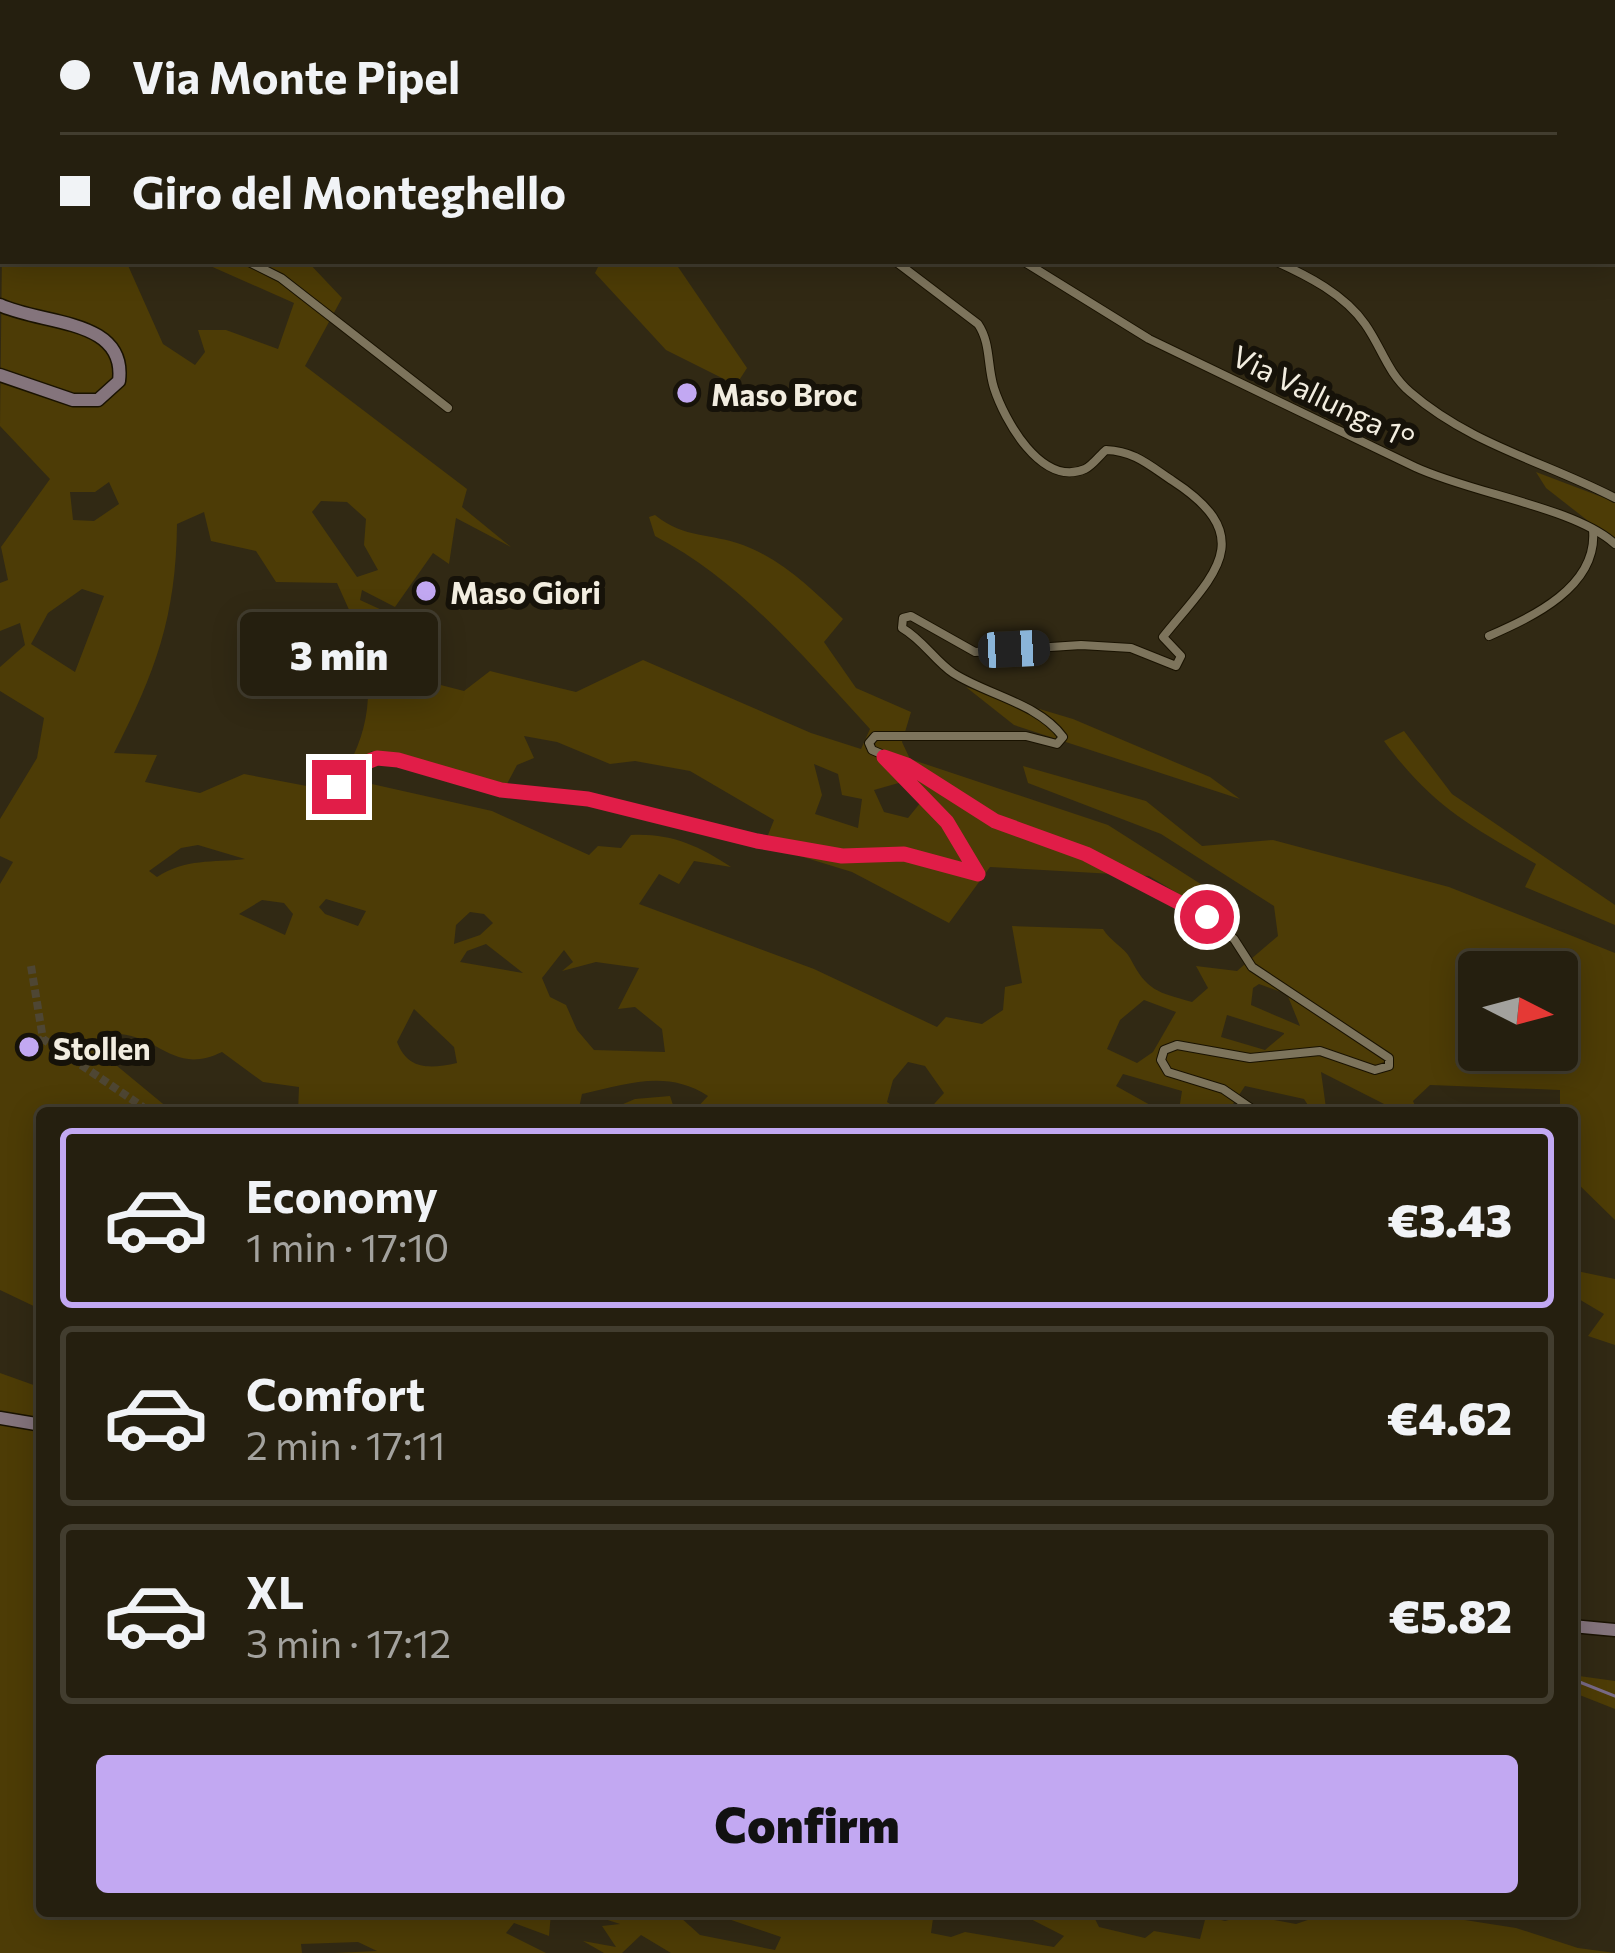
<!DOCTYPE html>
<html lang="en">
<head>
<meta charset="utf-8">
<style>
	:root { --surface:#251f0f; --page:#2d2718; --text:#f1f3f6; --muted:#a3a29e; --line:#423d2f; --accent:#c2a8f2 }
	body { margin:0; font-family:Commissioner,sans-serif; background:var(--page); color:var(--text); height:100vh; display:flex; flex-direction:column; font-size:45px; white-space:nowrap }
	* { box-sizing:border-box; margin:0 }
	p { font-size:39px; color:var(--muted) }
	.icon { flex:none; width:66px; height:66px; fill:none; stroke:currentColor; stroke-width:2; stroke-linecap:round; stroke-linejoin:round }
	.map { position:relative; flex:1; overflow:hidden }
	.sheet { position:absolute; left:36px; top:1107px; width:1542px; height:810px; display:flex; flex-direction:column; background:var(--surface); border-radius:12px; box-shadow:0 6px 30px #0003,0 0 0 3px var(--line) }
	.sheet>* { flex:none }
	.banner { position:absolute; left:0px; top:0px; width:1617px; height:264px; box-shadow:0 6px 30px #0003,0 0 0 3px var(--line); display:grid; align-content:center; height:264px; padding:0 60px; background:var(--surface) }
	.needle { width:78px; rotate:96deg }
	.buttons { position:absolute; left:1458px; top:951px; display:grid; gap:24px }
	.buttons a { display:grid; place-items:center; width:120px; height:120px; border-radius:12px; background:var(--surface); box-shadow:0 6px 30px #0003,0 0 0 3px var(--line); font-size:60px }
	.end { position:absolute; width:54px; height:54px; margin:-27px; border:15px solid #e11d48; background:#fff; box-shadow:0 0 0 6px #fff }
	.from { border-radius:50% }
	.bubble { position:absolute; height:84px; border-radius:12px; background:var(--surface); box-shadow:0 6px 30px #0003,0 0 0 3px var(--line); font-size:39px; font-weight:800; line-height:84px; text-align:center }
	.car { position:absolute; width:36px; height:72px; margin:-36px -18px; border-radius:15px; box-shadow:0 0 9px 3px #0007; background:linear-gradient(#222 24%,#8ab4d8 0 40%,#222 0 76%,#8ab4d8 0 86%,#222 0) }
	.banner b { display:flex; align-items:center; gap:42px; height:114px; font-size:45px }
	.banner b+b { border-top:3px solid var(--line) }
	.banner i { width:30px; height:30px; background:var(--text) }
	ul { padding:21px 0 0; list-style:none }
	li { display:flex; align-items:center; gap:36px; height:180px; margin:0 24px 18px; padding:0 36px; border:6px solid var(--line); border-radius:12px }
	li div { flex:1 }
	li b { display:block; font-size:45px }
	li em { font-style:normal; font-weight:800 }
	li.on { border-color:var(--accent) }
	li>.icon { width:108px; height:108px; stroke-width:1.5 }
	.button { display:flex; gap:24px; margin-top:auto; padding:24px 60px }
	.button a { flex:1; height:138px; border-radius:12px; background:var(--accent); color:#111; font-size:48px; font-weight:800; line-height:138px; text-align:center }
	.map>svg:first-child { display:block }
	.green { fill:#4d3c06; fill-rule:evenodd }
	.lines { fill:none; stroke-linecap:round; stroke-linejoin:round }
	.stream { stroke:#786a86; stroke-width:3 }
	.street-tunnel { stroke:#4e4633; stroke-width:8; stroke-dasharray:8 4; stroke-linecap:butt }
	.street-casing { stroke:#191200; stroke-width:10 }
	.secondary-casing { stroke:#191200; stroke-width:15 }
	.street { stroke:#7d745c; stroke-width:8 }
	.secondary { stroke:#84747c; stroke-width:12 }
	.route { stroke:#e11d48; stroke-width:15 }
	.poi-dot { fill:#c2a8f2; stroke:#161209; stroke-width:4.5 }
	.labels { text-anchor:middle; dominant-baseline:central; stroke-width:12; stroke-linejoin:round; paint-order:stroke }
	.poi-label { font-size:30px; font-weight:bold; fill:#f2ede0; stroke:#161209; text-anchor:start }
	.street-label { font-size:30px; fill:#f2ede0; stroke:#161209 }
</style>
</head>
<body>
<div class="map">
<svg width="1615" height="1953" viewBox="0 0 1615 1953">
	<rect width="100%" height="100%" fill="#312914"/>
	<g class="green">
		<polygon points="1336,0 1615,0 1615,191 1614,3"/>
		<path d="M3 163V261H126L163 344 195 365 205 352 198 330H226L278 349 294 303 199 261H307L342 298 305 366 467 489 462 507 511 547 456 518 449 564 433 553 395 607 362 590 360 600 384 611 378 622 355 623 337 583 276 582 256 551 211 541 204 512 177 524C176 617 156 671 114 753L157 755 145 782 200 793 244 774 333 791C361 749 372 717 367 666L464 691 490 671 576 692 643 660 811 733 861 749 870 729C804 657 742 582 655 536L649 517 655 515C685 539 711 533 743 545 783 560 813 590 843 619L824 642 856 688 911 712 902 742 910 759 1108 825 1240 909 1235 928 1149 876 990 867 949 923 852 872 764 845 774 820 690 771 635 761 610 764 557 742 524 736 534 758 517 765 507 784 371 751 354 780 492 811 589 855 598 846 621 848 631 835C670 833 698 845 731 867L694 861 679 884 659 874 639 904 814 969 937 1027 946 1017 982 1024 1003 1010 1005 987 1022 983 1012 926 1103 929C1110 941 1124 947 1130 958 1147 991 1157 992 1192 1002L1208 988 1196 966 1237 971 1278 936 1274 906 1161 834 1028 783 1023 766 1146 801 1202 846 1273 840 1449 887 1615 953V1220L1572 1178V1113H1560V1090L1430 1085 1413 1101 1418 1113H1388V1106L1321 1072 1326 1108 1343 1113H1313L1304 1099 1245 1086 1227 1113H926L944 1093 925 1066 908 1062 893 1080 887 1102 903 1113H692L708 1096C667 1069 627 1084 582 1094L578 1113H298L299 1087 263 1082 222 1052C171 1077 159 1031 108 1034L99 1051 174 1113H42V1310L0 1290V884L13 862 0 856V819L37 758 44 718 0 691V667L25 645 20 623 0 631V583L8 580 1 547 50 479 0 426ZM109 482 119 504 94 521 73 520 70 492H95ZM321 501 347 502 366 519 364 545 378 570 357 577 312 512ZM82 589 104 596 75 672 31 644 48 613ZM814 764 838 774 842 795 862 799 858 828 815 814 822 795ZM902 782 921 802 908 818 884 812 874 790ZM198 845 245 859C212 863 186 858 157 877L149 871 181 848ZM326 899 366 911 358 926 325 914 319 907ZM262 900 284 903 293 914 285 935 239 914ZM470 912 484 914 493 923 480 935 454 944 456 925ZM486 944 523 973 460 962 467 951ZM564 950 573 962 562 971 596 962 639 968 618 1009 635 1007 662 1029 665 1052 594 1050 577 1030 566 1005 550 997 542 978ZM1479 972H1557V1050H1479ZM1259 984 1287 994 1300 1026 1251 1005 1253 988ZM1144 1000 1176 1012 1153 1052 1137 1063 1107 1049 1120 1020ZM414 1009 454 1047 457 1063C429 1069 408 1070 397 1042ZM1227 1015 1284 1033V1034L1265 1050 1221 1037ZM1123 1074 1182 1091 1179 1110 1161 1111 1116 1086Z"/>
		<polygon points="601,261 674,261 747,368 736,385 666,350 595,273"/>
		<polygon points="1536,472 1615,502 1615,542 1546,488"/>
		<polygon points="966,687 1073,719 1210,777 1240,799 1014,725"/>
		<path d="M1404 731 1452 794 1615 905V925L1525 887 1536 864C1469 825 1432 806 1384 741Z"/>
		<polygon points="670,1096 673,1105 602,1113 635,1099"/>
		<polygon points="1572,1270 1615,1279 1615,1345 1588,1336 1604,1314 1572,1295"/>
		<polygon points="0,1373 42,1388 35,1438 42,1440 42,1911 546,1911 551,1913 549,1936 514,1923 506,1933 546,1953 334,1953 377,1951 358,1942 301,1944 302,1953 0,1953"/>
		<polygon points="1572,1675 1615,1681 1615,1709 1572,1692"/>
		<polygon points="580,1911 687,1911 680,1917 700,1935 775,1950 781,1937 705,1911 934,1911 931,1933 951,1937 965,1932 1054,1947 1064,1936 1015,1911 1091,1911 1099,1927 1145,1938 1154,1931 1200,1939 1206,1916 1225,1921 1247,1915 1296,1924 1334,1911 1407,1911 1516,1928 1578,1948 1615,1953 671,1953 641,1935 622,1953 604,1953 583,1941 616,1947 602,1926 620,1924"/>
	</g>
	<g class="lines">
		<polyline class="stream" points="1572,1679 1615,1696"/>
		<g class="street-tunnel">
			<polyline points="31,966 43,1039 143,1107"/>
			<polyline points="29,1047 43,1039"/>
		</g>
		<g class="street-casing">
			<g id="street">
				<polyline points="557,0 561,3"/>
				<polyline points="817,0 821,3"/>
				<polyline points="0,1 3,5"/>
				<polyline points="247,261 281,278 448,408"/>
				<path d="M895 261 978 324C991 343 987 366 994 388 1004 419 1041 488 1085 469 1092 466 1100 455 1106 450 1135 451 1150 466 1173 481 1262 539 1211 577 1163 637L1181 656 1176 666 1131 648 1081 645 975 652 911 616 903 618 902 628C923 640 935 661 953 673 987 695 1038 703 1063 737L1057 744 1026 736H875L869 743 872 750 907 765 995 821 1086 854 1194 909 1234 939 1252 967 1389 1058V1066L1375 1070 1320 1051 1250 1058 1177 1045 1164 1050 1161 1060 1168 1072 1223 1089 1258 1113"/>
				<path d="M1023 261 1149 339 1415 467C1473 494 1574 507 1615 544"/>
				<path d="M1275 261C1308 276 1344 294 1365 324 1382 348 1387 372 1410 392 1471 445 1546 462 1615 498"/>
				<path d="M1489 636C1532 617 1598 587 1593 530"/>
				<polyline points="335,797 344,774 357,766 377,758 398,760 501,791 588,799 757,841 842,856 904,854 978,874 947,822 884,757"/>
			</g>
		</g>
		<g class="secondary-casing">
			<g id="secondary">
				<polyline points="0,87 3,89"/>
				<polyline points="0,165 3,163"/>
				<path d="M0 305C42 325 127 318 119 381L98 400H73L0 375"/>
				<polyline points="0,1418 42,1425"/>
				<polyline points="1572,1626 1615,1630"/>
			</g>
		</g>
		<use href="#street" class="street"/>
		<use href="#secondary" class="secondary"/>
	</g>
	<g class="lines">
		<polyline class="route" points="339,787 344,774 357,766 377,758 398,760 501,790 588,799 757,841 842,856 904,854 978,874 947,822 884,757 907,765 995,821 1086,854 1207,917"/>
	</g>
	<g class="poi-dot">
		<circle cx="687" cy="393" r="12"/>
		<circle cx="426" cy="591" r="12"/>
		<circle cx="29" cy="1047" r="12"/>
	</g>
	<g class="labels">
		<g class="poi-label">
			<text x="711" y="393">Maso Broc</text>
			<text x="450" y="591">Maso Giori</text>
			<text x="53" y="1047">Stollen</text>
		</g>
		<g class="street-label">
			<text transform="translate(1324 396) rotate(26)">Via Vallunga 1°</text>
		</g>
	</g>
</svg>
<div class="buttons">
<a><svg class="needle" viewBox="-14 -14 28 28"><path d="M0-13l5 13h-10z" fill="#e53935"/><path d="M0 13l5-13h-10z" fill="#a3a29e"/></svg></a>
</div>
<i class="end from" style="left:1207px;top:917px"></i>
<i class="end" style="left:339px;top:787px"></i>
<div class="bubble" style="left:240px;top:612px;width:198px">3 min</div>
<i class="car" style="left:1014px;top:649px;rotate:87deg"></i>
<div class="banner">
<b><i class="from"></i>Via Monte Pipel</b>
<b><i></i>Giro del Monteghello</b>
</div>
<section class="sheet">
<ul>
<li class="on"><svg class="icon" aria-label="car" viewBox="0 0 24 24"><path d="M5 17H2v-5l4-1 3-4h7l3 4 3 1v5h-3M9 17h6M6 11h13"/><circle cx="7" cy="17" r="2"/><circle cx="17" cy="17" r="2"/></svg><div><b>Economy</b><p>1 min · 17:10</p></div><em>€3.43</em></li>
<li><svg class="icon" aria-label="car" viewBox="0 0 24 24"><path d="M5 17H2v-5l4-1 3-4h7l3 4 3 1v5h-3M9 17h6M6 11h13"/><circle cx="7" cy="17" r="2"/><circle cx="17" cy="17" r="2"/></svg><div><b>Comfort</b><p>2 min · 17:11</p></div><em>€4.62</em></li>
<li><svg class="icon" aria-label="car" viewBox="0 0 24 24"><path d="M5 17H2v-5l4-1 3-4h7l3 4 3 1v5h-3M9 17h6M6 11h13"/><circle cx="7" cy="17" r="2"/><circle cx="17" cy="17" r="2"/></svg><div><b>XL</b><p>3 min · 17:12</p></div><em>€5.82</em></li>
</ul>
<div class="button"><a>Confirm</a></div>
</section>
</div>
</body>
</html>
